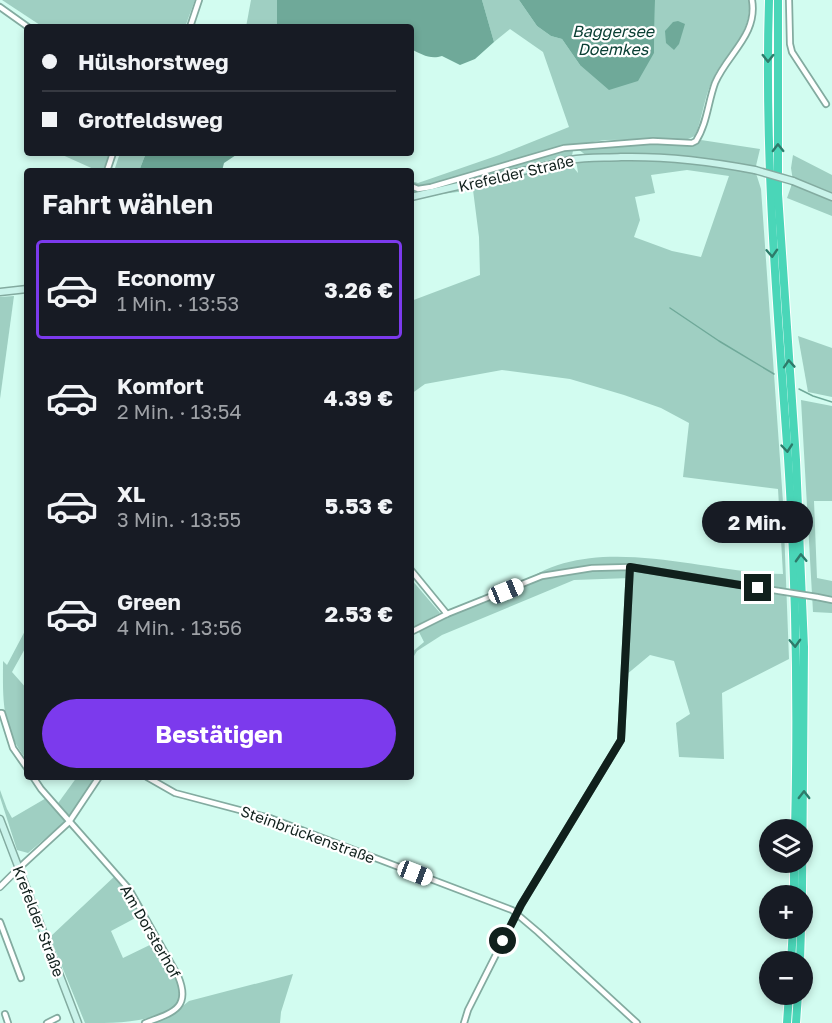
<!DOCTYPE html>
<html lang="de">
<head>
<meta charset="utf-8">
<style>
	:root { --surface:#171b24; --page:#20242c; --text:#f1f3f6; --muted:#9ea1a6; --line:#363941; --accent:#7c3aed }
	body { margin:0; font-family:"Golos Text",sans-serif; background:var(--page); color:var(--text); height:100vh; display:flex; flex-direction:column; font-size:22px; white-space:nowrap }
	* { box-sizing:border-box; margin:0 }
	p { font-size:20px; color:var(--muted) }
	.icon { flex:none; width:33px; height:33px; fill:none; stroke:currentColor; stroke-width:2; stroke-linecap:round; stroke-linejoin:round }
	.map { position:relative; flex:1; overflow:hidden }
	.drawer { position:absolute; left:24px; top:168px; width:390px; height:612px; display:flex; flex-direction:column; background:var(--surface); border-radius:6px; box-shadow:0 3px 9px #0003 }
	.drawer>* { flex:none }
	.hud { position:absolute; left:24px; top:24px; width:390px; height:132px; border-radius:6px; box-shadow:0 3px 9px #0003; display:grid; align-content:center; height:132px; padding:0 18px; background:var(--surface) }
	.controls { position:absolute; left:759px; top:819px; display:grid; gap:12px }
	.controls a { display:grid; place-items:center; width:54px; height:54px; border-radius:50%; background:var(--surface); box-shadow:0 3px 9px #0003; font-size:30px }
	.end { position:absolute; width:27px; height:27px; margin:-14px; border:8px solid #10201c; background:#fff; box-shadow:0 0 0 3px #fff }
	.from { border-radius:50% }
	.bubble { position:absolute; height:42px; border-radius:21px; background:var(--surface); box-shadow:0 3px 9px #0003; font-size:20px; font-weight:700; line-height:42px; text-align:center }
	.car { position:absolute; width:18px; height:36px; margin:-18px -9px; border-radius:8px; box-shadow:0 0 4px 2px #0007; background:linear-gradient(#fff 24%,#345 0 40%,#fff 0 76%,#345 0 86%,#fff 0) }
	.hud b { display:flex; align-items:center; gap:21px; height:57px; font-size:22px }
	.hud b+b { border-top:2px solid var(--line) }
	.hud i { width:15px; height:15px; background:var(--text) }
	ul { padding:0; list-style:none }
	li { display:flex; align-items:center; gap:18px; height:99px; margin:0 12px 9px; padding:0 6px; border:3px solid transparent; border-radius:6px }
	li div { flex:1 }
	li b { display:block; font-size:22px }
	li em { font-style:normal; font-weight:700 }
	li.selected { border-color:var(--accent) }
	li>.icon { width:54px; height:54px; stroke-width:1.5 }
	h2 { padding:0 18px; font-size:27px; line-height:72px }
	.primary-button { display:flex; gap:12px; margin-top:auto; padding:12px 18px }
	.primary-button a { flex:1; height:69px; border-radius:36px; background:var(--accent); color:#fff; font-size:24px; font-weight:700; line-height:69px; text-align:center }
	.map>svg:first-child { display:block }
	.green { fill:#9fcfc2; fill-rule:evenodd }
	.water { fill:#6fa999 }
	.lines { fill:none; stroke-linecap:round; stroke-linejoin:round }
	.stream { stroke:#6fa999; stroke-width:1.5 }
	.minor-casing { stroke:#83aba0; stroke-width:8 }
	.tertiary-casing { stroke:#83aba0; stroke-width:8 }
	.secondary-casing { stroke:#83aba0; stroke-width:9 }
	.motorway-casing { stroke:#fff; stroke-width:10 }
	.minor { stroke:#fff; stroke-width:4.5 }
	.tertiary { stroke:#fff; stroke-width:5 }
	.secondary { stroke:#c9f3ea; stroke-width:6 }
	.motorway { stroke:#4ad6b8; stroke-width:8 }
	.minor-bridge-casing { stroke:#83aba0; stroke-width:8; stroke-linecap:butt }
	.secondary-bridge-casing { stroke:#83aba0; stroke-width:9; stroke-linecap:butt }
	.minor-bridge { stroke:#fff; stroke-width:4.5 }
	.secondary-bridge { stroke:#c9f3ea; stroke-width:6 }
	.oneway { stroke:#2d7b6a }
	.route { stroke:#10201c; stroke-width:8 }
	.labels { text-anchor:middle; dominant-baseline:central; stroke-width:4.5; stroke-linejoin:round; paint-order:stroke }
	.street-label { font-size:15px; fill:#10201c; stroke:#fff }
	.water-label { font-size:16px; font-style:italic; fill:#0b4035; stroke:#fff }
</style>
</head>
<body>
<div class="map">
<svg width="832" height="1023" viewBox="0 0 832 1023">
	<rect width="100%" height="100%" fill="#d2fcf0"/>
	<g class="green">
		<polygon points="2,0 195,0 185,27 43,27"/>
		<polygon points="251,0 277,0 277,27 246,27"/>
		<path d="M482 0H519L537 26 551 36 562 39 580 65 654 53 655 0H749C752 37 724 52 711 83 704 100 702 119 695 136L688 139 605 140 574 145 572 156 561 157 411 194V181L418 183 499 155 569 127 543 52 510 29 494 42Z"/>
		<path d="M701 140 760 149 755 170 761 189 783 502 789 659 722 693 724 759 679 757 676 723 690 714 674 661 650 655 626 675 630 578 574 580 442 635 417 651 411 661V653L424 642 418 630 516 588C589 528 699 573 783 574L778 489 683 477 689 423 661 408 624 395 570 379 502 370 425 384 411 394V301L480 275 479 237 473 190 411 198 513 174 549 170 567 166 573 167 578 173 576 159 590 158 579 150 656 143 691 145ZM687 170 729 176 701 257 672 251 634 237 640 220 635 197 655 193 651 175Z"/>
		<polygon points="58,153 113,153 107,171 98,171"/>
		<polygon points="120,153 146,153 139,171 114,171"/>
		<polygon points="793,155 832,175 832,216 787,198 793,181 791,168"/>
		<polygon points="14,296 0,399 0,297"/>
		<polygon points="798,336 832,348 832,397 808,392"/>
		<polygon points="801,400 832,406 832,501 814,501 817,578 832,581 832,613 813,612"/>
		<polygon points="411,579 440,613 411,629"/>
		<path d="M27 627V645L12 672 27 689V760C1 728 3 700 3 661L7 665Z"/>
		<polygon points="77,777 96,777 72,814 66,815 56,806"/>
		<polygon points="0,790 7,809 12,818 48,797 66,821 28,853 17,850 0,797"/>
		<path d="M116 875 129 889 143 914 111 931 123 958 158 941 178 976 182 991 180 1005C151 1023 119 1023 85 1023L50 937Z"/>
		<polygon points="293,974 281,1012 280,1023 154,1023 170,1016 189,1001"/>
	</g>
	<g class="water">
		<path d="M277 0H482L494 42 475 59 460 65 442 56C430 60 421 54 411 49V27H277Z"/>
		<polygon points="519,0 655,0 654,53 638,81 609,90 580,65 562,39 551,36 537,26"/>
		<polygon points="678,21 685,24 679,44 674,50 666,43 665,31 673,22"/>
		<polygon points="146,153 239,153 224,163 222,171 139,171"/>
	</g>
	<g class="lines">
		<g class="stream">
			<polyline points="670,308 719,341 774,374"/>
			<polyline points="799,389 813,396 832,402"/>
		</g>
		<g class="minor-casing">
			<g id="minor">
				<polyline points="789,0 790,44 792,52 826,104"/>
				<polyline points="0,7 28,27"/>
				<polyline points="190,27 199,0"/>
				<polyline points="107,171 113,153"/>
				<path d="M411 186 418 189 431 187 564 148 653 141 692 143 696 141C707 124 708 102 715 83 727 54 758 35 752 0"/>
				<polyline points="411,570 447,614"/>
				<polyline points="817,597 832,600"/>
				<polyline points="411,632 447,614 542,576 592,568 630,567 779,591"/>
				<polyline points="0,713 2,713 13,748 27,768"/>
				<path d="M33 777 41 789 129 889 178 976C192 1009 171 1013 145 1023"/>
				<polyline points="147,777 175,793 270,818 512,910 538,932 637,1023"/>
				<polyline points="19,868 69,822 99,777"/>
				<polyline points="0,922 21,978"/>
				<polyline points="5,1014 8,1023"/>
				<polyline points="47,1023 57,1018"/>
				<polyline points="464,1023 468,1010 521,905 621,740 630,567"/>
			</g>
		</g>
		<g class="tertiary-casing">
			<polyline id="tertiary" points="0,887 19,868"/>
		</g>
		<g class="secondary-casing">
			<g id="secondary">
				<polyline points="793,181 832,197"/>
				<path d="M411 197 570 160C587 157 604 158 621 157 669 156 709 161 755 170"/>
				<polyline points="0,292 27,289"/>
				<polyline points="0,819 78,1023"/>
			</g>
		</g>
		<g class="motorway-casing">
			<g id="motorway">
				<path d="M769 0C764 153 777 305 788 458 796 581 798 706 795 830"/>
				<polyline points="778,0 778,194 796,460 804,647 802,896"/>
				<polyline points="794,896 794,862"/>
				<polyline points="791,962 793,928"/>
				<polyline points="800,962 801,928"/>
				<polyline points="787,1023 789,994"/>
				<polyline points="796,1023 798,994"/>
			</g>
		</g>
		<use href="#minor" class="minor"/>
		<use href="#tertiary" class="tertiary"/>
		<use href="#secondary" class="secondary"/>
		<use href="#motorway" class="motorway"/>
		<g class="minor-bridge-casing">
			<polyline id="minor-bridge" points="779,591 817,597"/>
		</g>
		<g class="secondary-bridge-casing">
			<polyline id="secondary-bridge" points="755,170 793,181"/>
		</g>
		<use href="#minor-bridge" class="minor-bridge"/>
		<use href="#secondary-bridge" class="secondary-bridge"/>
	</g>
	<defs><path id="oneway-chevron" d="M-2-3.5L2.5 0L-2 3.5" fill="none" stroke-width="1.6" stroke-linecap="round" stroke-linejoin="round" transform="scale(1.5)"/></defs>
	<g class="oneway">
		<use href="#oneway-chevron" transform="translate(768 58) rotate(90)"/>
		<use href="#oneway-chevron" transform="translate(778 148) rotate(-91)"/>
		<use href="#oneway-chevron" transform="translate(772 253) rotate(87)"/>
		<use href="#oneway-chevron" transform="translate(789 364) rotate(-94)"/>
		<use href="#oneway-chevron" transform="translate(787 448) rotate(85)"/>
		<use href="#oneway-chevron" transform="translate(801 558) rotate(-92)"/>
		<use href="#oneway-chevron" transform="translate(795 643) rotate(88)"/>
		<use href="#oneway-chevron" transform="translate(804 795) rotate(-90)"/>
	</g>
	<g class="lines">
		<polyline class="route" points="503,941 521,905 621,740 630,567 758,588"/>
	</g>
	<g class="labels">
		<g class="street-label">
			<text transform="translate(516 173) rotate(-13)">Krefelder Straße</text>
			<text transform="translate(308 834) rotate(20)">Steinbrückenstraße</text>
			<text transform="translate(39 921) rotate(69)">Krefelder Straße</text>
			<text transform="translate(151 931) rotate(60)">Am Dorsterhof</text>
		</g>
		<g class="water-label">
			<text x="613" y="31">Baggersee<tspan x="613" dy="18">Doemkes</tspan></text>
		</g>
	</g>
</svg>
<div class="controls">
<a><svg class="icon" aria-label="layers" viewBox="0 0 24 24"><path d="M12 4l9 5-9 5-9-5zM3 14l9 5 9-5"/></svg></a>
<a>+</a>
<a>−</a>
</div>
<i class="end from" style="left:503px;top:941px"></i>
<i class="end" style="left:758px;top:588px"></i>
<div class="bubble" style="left:702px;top:501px;width:111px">2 Min.</div>
<i class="car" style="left:506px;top:591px;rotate:68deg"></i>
<i class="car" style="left:415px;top:873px;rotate:111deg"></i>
<div class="hud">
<b><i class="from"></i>Hülshorstweg</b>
<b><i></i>Grotfeldsweg</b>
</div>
<section class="drawer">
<h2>Fahrt wählen</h2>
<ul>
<li class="selected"><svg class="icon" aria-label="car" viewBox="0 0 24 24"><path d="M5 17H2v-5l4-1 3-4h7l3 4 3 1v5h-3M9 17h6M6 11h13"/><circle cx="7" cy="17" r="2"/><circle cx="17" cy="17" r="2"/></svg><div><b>Economy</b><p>1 Min. · 13:53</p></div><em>3.26 €</em></li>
<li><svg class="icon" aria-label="car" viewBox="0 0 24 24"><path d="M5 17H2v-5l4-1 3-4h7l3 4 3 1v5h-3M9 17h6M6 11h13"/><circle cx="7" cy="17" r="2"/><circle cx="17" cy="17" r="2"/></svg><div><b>Komfort</b><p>2 Min. · 13:54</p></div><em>4.39 €</em></li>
<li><svg class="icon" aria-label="car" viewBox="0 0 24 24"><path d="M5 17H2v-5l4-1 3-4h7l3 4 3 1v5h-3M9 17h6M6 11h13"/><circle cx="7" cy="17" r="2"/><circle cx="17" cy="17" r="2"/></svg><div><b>XL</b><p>3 Min. · 13:55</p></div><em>5.53 €</em></li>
<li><svg class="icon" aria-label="car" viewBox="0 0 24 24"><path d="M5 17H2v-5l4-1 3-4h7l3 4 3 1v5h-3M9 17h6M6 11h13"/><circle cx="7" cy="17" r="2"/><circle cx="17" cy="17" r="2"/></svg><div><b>Green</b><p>4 Min. · 13:56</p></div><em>2.53 €</em></li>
</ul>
<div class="primary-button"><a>Bestätigen</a></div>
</section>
</div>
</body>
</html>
